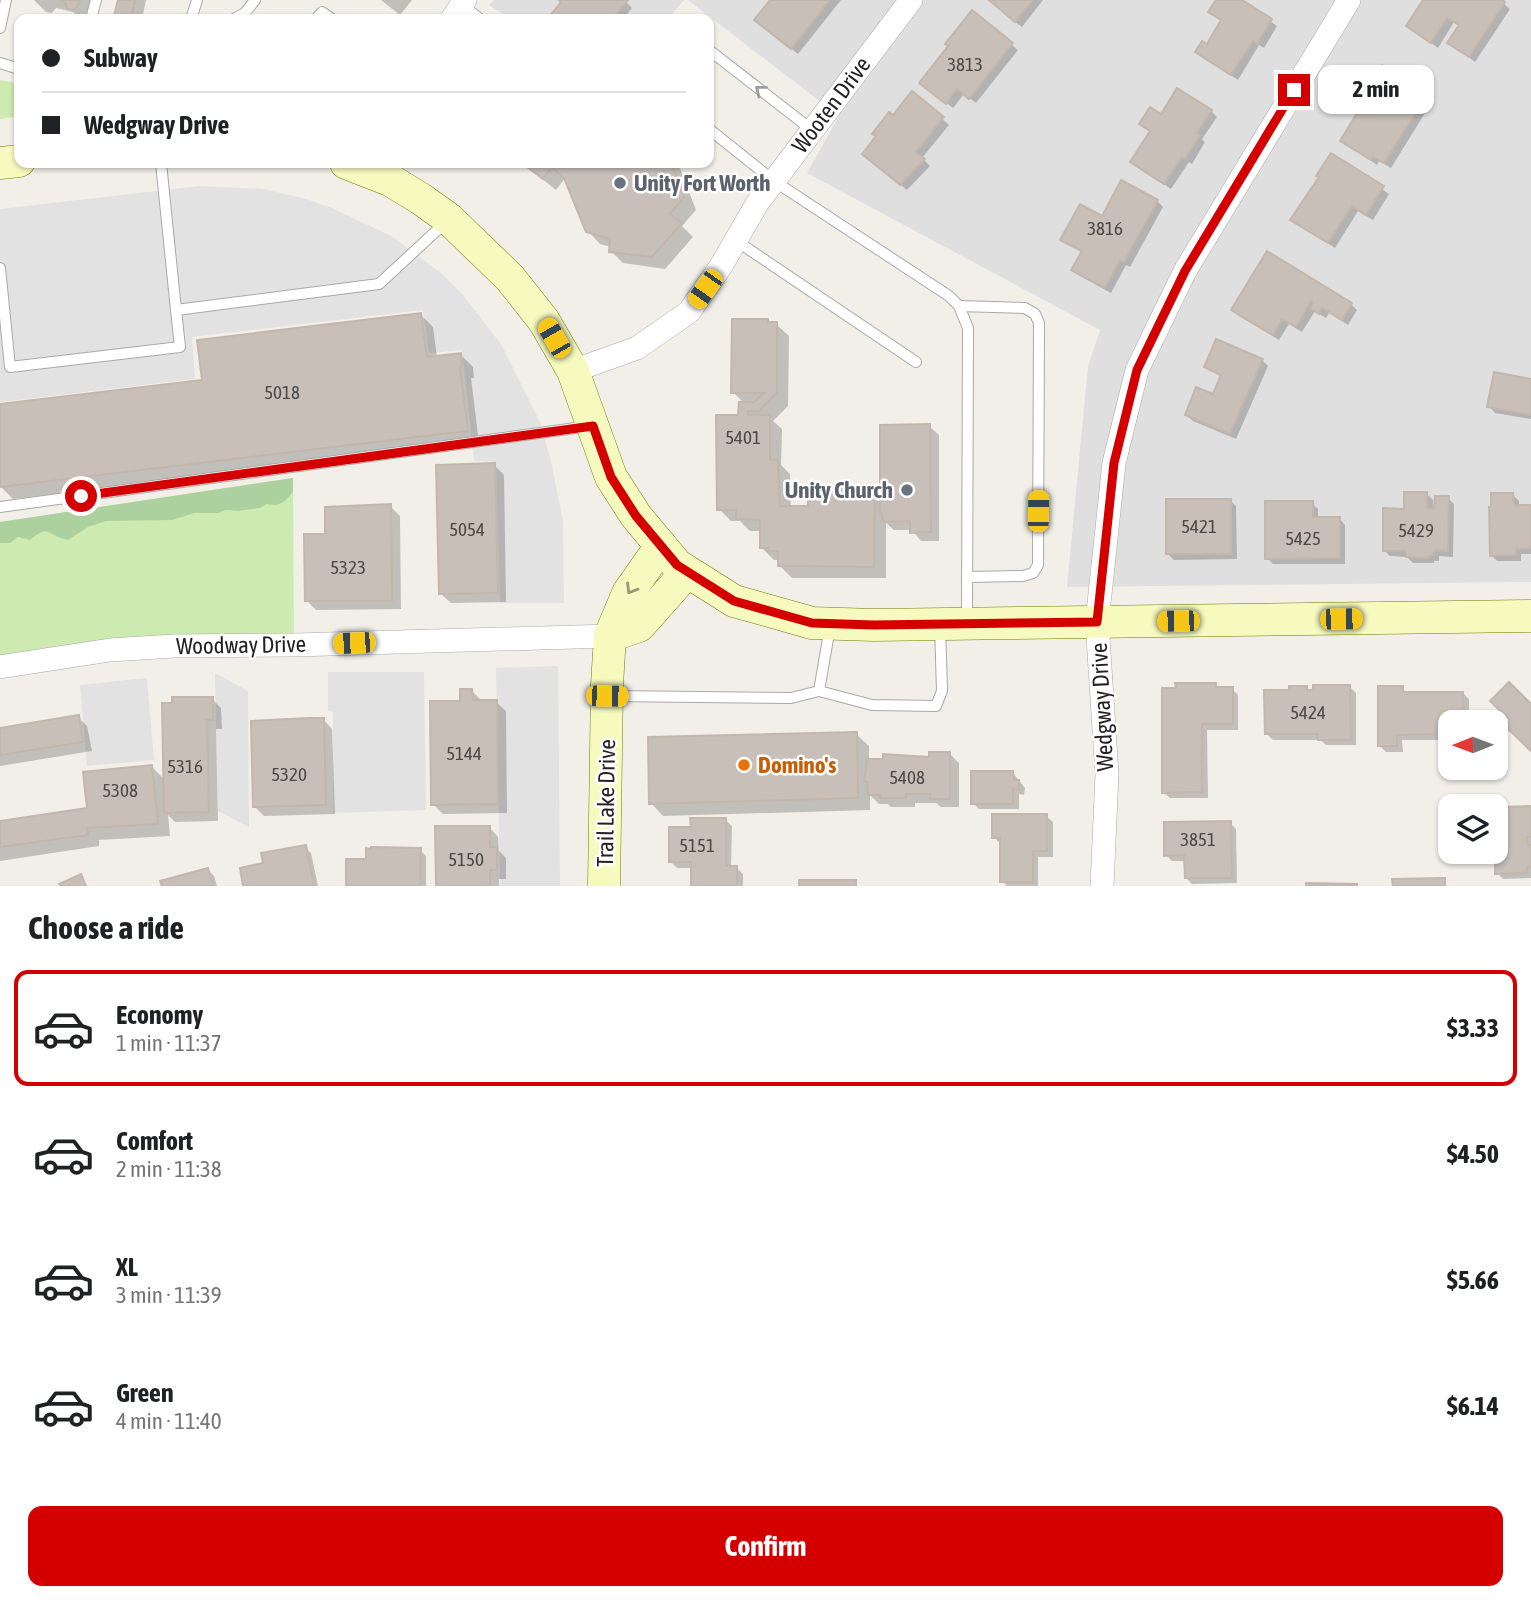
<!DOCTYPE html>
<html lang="en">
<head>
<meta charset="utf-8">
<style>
	:root { --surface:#fff; --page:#f2f2f2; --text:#202124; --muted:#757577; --line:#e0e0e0; --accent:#d40000 }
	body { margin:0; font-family:"Asap Condensed",sans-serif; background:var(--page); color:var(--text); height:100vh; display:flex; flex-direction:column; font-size:26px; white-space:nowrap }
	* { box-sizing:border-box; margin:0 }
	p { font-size:23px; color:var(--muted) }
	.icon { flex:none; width:38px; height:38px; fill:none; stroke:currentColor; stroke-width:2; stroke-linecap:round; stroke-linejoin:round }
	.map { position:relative; height:886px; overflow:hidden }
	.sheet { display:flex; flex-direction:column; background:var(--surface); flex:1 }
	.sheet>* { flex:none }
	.top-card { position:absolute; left:14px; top:14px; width:700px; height:154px; border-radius:14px; box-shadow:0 2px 5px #0004; display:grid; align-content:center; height:154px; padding:0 28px; background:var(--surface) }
	.needle { width:46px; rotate:269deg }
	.tools { position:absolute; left:1438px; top:710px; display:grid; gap:14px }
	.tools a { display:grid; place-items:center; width:70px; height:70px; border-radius:14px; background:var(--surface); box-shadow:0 2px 5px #0004; font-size:35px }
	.end { position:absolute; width:32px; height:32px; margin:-16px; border:9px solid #d40000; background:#fff; box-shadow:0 0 0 4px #fff }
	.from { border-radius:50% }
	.bubble { position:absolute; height:49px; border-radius:14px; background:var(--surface); box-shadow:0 2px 5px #0004; font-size:23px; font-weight:700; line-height:49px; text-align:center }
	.car { position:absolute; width:21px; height:42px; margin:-21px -10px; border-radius:9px; box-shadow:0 0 5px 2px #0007; background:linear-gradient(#f5c518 24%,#345 0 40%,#f5c518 0 76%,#345 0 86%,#f5c518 0) }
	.top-card b { display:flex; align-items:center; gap:24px; height:66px; font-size:26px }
	.top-card b+b { border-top:2px solid var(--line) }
	.top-card i { width:18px; height:18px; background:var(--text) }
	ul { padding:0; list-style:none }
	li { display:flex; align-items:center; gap:21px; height:116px; margin:0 14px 10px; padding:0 14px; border:4px solid transparent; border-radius:14px }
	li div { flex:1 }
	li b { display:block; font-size:26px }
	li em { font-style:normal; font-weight:700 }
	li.current { border-color:var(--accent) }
	li>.icon { width:63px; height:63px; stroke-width:1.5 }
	h2 { padding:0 28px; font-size:32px; line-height:84px }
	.primary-button { display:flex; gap:14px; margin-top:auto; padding:14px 28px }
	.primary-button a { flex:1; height:80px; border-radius:14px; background:var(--accent); color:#fff; font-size:28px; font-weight:700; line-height:80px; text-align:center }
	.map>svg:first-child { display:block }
	.residential { fill:#e0dfdf }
	.grass { fill:#cdebb0 }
	.forest { fill:#add19e }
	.parking { fill:#e2e2e2 }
	.shadow { fill:#0003 }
	.building { fill:#c7bfb8; stroke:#c4b6ab; stroke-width:2 }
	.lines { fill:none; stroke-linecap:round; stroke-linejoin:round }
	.lane-casing { stroke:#a9a9a9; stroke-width:12 }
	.street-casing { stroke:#a9a9a9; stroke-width:24 }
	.secondary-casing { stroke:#707d05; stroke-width:33 }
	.lane { stroke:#fff; stroke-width:10 }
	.street { stroke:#fff; stroke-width:23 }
	.secondary { stroke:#f7fabf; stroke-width:32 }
	.oneway { stroke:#9c9c9c }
	.oneway2 { stroke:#979978 }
	.route { stroke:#d40000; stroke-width:9 }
	.worship-dot { fill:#6b7280; stroke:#fff; stroke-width:2.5 }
	.food-dot { fill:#e8710a; stroke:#fff; stroke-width:2.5 }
	.labels { text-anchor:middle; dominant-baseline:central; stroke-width:5; stroke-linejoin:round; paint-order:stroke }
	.number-label { font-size:19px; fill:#4b4948 }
	.street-label { font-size:23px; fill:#222; stroke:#fff }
	.worship-label { font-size:23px; font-weight:bold; fill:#5b616d; stroke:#fff; text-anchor:start }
	.food-label { font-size:23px; font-weight:bold; fill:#c56008; stroke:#fff; text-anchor:start }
</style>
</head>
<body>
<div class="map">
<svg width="1531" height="886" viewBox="0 0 1531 886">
	<rect width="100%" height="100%" fill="#f2efe9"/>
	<g class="residential">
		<polygon points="494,0 684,0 668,19 511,19 489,5"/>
		<polygon points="688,0 1531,0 1531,582 1067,587 1088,366 1100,330 807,173 839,116"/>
	</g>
	<g class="grass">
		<polygon points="0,80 19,84 19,116 0,119"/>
		<polygon points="293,478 294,645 0,667 0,522"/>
	</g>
	<path class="forest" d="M293 478V492L285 501 277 505 266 504 260 508 238 511 226 510 218 513H194L172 520 106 521 88 527 68 540C47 536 50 523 30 540L18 537 10 543H0V522Z"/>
	<g class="parking">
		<polygon points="200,186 262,189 303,198 332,208 391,236 440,272 463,295 501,344 540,422 551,461 563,522 564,603 500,603 496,462 474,461 462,350 429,353 423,310 192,337 195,379 0,402 0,209"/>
		<polygon points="558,666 560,886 500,886 496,668"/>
		<polygon points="328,672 424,672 426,810 333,813 333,712 328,711"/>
		<polygon points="215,673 248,691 249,827 218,811"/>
		<polygon points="147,678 154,760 87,766 80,685"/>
	</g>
	<g class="shadow">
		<polygon points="34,0 94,0 89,19 81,19 73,12 56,8 52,13 46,12"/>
		<polygon points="120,0 146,0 142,19 115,19"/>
		<polygon points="381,0 412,0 400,15"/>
		<polygon points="561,0 624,0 632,8 623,19 554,19 551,16 563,2"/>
		<polygon points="772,0 841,0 798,54 762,26"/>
		<polygon points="991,0 1043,0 1022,27 996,7"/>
		<polygon points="1218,0 1239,0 1277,26 1264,48 1259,45 1238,80 1197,52 1207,46 1222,22 1210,12"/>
		<polygon points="1425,0 1499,0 1510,9 1475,62 1449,42 1460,26 1454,22 1438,48 1408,26"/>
		<polygon points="972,13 1018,50 976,103 964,94 953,108 928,88"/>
		<polygon points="912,94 949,125 922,158 930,166 907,190 870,160 893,117"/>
		<polygon points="1427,94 1433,100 1391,168 1379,161 1377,165 1342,141"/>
		<polygon points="1211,111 1217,117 1202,139 1205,142 1192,164 1189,162 1171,189 1132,162 1151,132 1141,124 1161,116"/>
		<polygon points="1331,155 1389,194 1373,220 1358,211 1335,248 1292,220 1321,178"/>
		<polygon points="522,163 678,163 696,210 682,226 693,237 665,269 623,263 611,251 611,247 600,244 588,231 566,177 556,190"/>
		<polygon points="1157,201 1163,207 1130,267 1126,265 1111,293 1080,276 1074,270 1083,253 1062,239 1103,218"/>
		<polygon points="1268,254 1351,304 1357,310 1348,325 1329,313 1326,318 1315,311 1302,332 1289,324 1279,340 1239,316 1233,310"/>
		<polygon points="421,315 433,327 437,357 460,354 473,367 474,378 471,378 479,443 13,499 1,487 0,406 204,381"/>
		<polygon points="770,324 776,324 789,336 788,406 773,421 782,429 781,465 790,474 791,508 809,508 874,487 882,495 929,426 939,435 939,541 921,541 912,530 894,530 886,523 886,578 792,578 779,565 779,560 774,560 762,548 762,531 750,531 740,521 731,521 719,509 745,404 733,392"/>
		<polygon points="1262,360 1268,366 1236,439 1193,421 1187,415 1214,396 1222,377 1206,367"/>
		<polygon points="1531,381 1531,419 1495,413 1489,406"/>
		<polygon points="494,465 504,475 506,602 451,603 441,594"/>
		<polygon points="1427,494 1433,500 1433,510 1448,498 1454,504 1453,557 1439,556 1439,561 1434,561 1434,563 1413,563 1407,557 1390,556 1384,550 1406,511"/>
		<polygon points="1513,495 1519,501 1519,507 1531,507 1531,554 1521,554 1521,561 1497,561 1491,555"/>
		<polygon points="1230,500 1236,506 1237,559 1174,560 1168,554"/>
		<polygon points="1312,503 1318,509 1318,519 1339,518 1345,525 1345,564 1273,564 1267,558"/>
		<polygon points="390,506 400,516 401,609 316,610 307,601 327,536"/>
		<polygon points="1215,684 1220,689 1232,689 1238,695 1238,730 1207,730 1208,798 1170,798 1163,792"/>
		<polygon points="1350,687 1356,693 1356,745 1326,745 1320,740 1273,740 1267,734 1291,692 1306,688 1311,692"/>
		<polygon points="1402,688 1408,694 1463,693 1469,699 1469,723 1451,723 1451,740 1402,740 1403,752 1386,752 1380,746"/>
		<polygon points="472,691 481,700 496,702 506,711 507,813 443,814 433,804 462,702"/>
		<polygon points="212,699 221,708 222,729 216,729 218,821 175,822 168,815 170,836 99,840 99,846 0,861 0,823 89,810 152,767 165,780"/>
		<polygon points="78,717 87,726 92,751 0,766 0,730"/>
		<polygon points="323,719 332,729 335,814 264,816 255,807"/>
		<polygon points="856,734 869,746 869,761 931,759 950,754 959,763 959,807 941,807 936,803 915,803 915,807 891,807 888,804 879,804 870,795 870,810 663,816 651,803"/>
		<polygon points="1013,773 1025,788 1024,795 1019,794 1019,809 979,809 973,803"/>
		<polygon points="1531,809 1531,878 1503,879 1497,873"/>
		<polygon points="1046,816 1053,822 1053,857 1038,857 1038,886 1007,886 1002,881 1000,843 994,837"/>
		<polygon points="725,820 732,826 731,868 737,868 743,874 743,886 693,886 693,868 677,868 670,861 692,829"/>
		<polygon points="1230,823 1236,829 1237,883 1192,884 1186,878 1186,861 1172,861 1166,855"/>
		<polygon points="489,827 498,837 499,851 506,858 506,879 499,879 499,886 437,886 437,828"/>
		<polygon points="305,847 311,853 318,886 245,886 242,869 265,865"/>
		<polygon points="420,850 426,856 426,886 347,886 348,860 368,861"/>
		<polygon points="208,870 214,876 217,886 163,886 162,882"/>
	</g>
	<g class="building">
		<polygon points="58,0 80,0 77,7 72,10 67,9 65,2"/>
		<polygon points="118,0 135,0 131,19 113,19"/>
		<polygon points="559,0 628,0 612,19 552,19 549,17 561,2"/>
		<polygon points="770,0 830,0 791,49 754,20"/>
		<polygon points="989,0 1033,0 1015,22"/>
		<polygon points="1216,0 1242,0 1272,19 1257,44 1253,41 1231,75 1195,52 1202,41 1207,44 1221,20 1208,12"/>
		<polygon points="1423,0 1502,0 1505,2 1469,57 1447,43 1459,25 1447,18 1431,43 1406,26"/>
		<polygon points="972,10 1013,43 969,99 957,89 946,104 919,83 948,46 945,44"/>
		<polygon points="1382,65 1428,93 1384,163 1373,157 1371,160 1340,141 1367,97 1364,95"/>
		<polygon points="1177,88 1212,110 1197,133 1200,135 1185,159 1182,157 1164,184 1130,162 1150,131 1139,124 1150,107 1161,114"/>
		<polygon points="912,91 944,117 916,152 925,159 900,185 862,154 876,136 872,134 889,112 893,115"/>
		<polygon points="1331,153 1384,186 1366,215 1352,206 1328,243 1290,220 1319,177 1316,176"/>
		<polygon points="522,163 671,163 684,197 670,214 682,223 652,257 609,252 610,239 586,232 564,178 552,167 543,179"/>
		<polygon points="1121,180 1158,200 1124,262 1120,260 1105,288 1071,270 1082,251 1060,240 1080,204 1102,216"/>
		<polygon points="1267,251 1352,303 1342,320 1322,308 1319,314 1310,308 1313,303 1311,301 1296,327 1282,319 1273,335 1231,310"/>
		<polygon points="421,313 427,357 461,353 462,366 460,367 468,431 0,487 0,404 202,380 197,340"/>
		<polygon points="732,319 768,319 768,322 777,322 777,393 759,411 748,411 748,415 770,415 770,459 778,460 780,506 808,506 808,485 875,486 874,567 778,566 778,551 768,551 768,548 760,548 760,520 736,519 736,510 717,510 716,415 738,415 739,402 754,402 764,393 731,393"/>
		<polygon points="1216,339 1263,359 1230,434 1185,415 1196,387 1213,394 1221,375 1204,367"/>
		<polygon points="1494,372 1531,379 1531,415 1487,407"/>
		<polygon points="930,424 931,532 910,533 910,521 883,522 882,514 880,513 880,425"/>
		<polygon points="495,463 498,593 439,594 436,465"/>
		<polygon points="1404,492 1427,492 1427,508 1434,508 1435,496 1449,496 1448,551 1434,551 1433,555 1428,556 1428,558 1406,557 1406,551 1383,551 1383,508 1404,509"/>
		<polygon points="1491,493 1513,493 1514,505 1531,505 1531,548 1516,549 1516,555 1490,556 1489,507 1491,507"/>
		<rect x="1166" y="499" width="65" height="55"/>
		<polygon points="1265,501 1313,501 1313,517 1340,517 1340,558 1265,559"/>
		<polygon points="391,504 392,601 305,601 304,534 325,534 325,507"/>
		<polygon points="1509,682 1531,704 1531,751 1505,726 1510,720 1490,701"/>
		<polygon points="1175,683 1216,683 1216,687 1233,687 1233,724 1202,724 1202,792 1162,793 1162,688 1176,688"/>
		<polygon points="1313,685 1350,685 1351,740 1318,740 1318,734 1265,734 1264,690 1289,690 1289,686 1307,686 1307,690 1313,690"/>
		<polygon points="1378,686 1403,686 1403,692 1463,692 1464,723 1451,723 1451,734 1397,735 1397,746 1378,746"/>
		<polygon points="460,689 472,689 473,700 497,700 498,804 431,805 430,701 460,701"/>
		<polygon points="172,697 213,697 213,720 207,720 209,812 164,813 162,703 172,703"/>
		<polygon points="79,715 83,742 0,755 0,728"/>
		<polygon points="309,718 324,718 326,805 253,807 251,721"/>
		<polygon points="857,732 858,798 649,804 648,737"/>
		<polygon points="929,752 950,752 950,799 930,799 930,794 906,794 906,798 880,798 880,795 868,795 867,782 864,782 867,759 883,759 883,754 929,757"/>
		<polygon points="152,765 158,824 87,828 88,835 0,847 0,821 87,808 83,772"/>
		<polygon points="971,771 1013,771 1014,780 1019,780 1019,789 1013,789 1013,804 971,804"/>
		<polygon points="1531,806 1531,837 1527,837 1528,845 1531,845 1531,867 1527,867 1527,873 1495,874 1496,807 1494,807"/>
		<polygon points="992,814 1047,814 1047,851 1033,851 1033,882 1000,882 1000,838 992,838"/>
		<polygon points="690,818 726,818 726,866 737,866 737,886 691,886 691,862 669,862 669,827 691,827"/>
		<polygon points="1231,821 1232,878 1185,878 1184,855 1164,856 1164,822"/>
		<polygon points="435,826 490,826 490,847 497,847 497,870 490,870 490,886 436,886"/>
		<polygon points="306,845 314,886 243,886 240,868 263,863 261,853"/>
		<polygon points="371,847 421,848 420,886 346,886 346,859 366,859 366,848 371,849"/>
		<polygon points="208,868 213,886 162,886 160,881"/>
		<polygon points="81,874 86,886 61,886 59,884"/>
		<polygon points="1445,878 1445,886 1393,886 1392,879"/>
		<rect x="799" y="880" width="57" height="6"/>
		<polygon points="1306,883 1357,884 1357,886 1306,886"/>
	</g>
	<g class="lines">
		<g class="lane-casing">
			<g id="lane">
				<polyline points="462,5 480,19"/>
				<polyline points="91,19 96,0"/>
				<polyline points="191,19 197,0"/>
				<polyline points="234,19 245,13 255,0"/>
				<polyline points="316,19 322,12 332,19"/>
				<polyline points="0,28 6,0"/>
				<polyline points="709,50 812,130"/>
				<polyline points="0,63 19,69"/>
				<polyline points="709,129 774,181 949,296 959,306 968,328 967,621"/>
				<polyline points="161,163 176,310"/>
				<polyline points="735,240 916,362"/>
				<polyline points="0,268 10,367 180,347 176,310 379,284 447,221"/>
				<polyline points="959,306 1025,308 1035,314 1039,323 1038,565 1033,573 1023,576 967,577"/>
				<polyline points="0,507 590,426"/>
				<polyline points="819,691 872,705 936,706 942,691 940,625"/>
				<polyline points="611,696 791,698 819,691 830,627"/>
			</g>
		</g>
		<g class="street-casing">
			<g id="street">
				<polyline points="452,19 465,0"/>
				<polyline points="573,371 637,348 689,312 721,266 758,202 911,0"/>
				<polyline points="0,667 110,650 174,646 294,645 610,636"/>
				<polyline points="1102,886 1107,774 1097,622 1114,463 1137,370 1185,271 1349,0"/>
			</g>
		</g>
		<g class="secondary-casing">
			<g id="secondary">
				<polyline points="0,163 19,161"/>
				<polyline points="346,163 390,180 421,199 449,219 510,278 544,321 573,371 611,477 636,516 677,565 734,601 812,623 874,625 1531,616"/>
				<polyline points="610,636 639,626 687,572"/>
				<polyline points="604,886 607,685 610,636 628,593 661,546"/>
			</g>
		</g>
		<use href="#lane" class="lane"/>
		<use href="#street" class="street"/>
		<use href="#secondary" class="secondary"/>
	</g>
	<defs><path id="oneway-chevron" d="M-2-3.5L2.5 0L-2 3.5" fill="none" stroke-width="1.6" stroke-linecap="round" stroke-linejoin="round" transform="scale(1.75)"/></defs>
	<use class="oneway" href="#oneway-chevron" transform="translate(760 90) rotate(-142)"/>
	<use class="oneway2" href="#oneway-chevron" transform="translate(631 589) rotate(121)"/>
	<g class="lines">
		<polyline class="route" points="81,496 593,426 611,477 636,516 677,565 734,601 812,623 874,625 1097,622 1114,463 1137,370 1185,271 1294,90"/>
	</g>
	<g class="worship-dot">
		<circle cx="620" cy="183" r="7"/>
		<circle cx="907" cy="490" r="7"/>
	</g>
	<circle class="food-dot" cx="744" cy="765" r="7"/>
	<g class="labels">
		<g class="number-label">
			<text x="965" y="64">3813</text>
			<text x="1105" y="228">3816</text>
			<text x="282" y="392">5018</text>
			<text x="743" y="437">5401</text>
			<text x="1199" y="526">5421</text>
			<text x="467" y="529">5054</text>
			<text x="1416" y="530">5429</text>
			<text x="1303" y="538">5425</text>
			<text x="348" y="567">5323</text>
			<text x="1308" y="712">5424</text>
			<text x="464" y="753">5144</text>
			<text x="185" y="766">5316</text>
			<text x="289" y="774">5320</text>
			<text x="907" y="777">5408</text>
			<text x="120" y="790">5308</text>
			<text x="1198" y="839">3851</text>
			<text x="697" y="845">5151</text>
			<text x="466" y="859">5150</text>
		</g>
		<g class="street-label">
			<text transform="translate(831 105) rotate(-53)">Wooten Drive</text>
			<text transform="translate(241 645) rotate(-1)">Woodway Drive</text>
			<text transform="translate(1102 707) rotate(-93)">Wedgway Drive</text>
			<text transform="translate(606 803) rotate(-89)">Trail Lake Drive</text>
		</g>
		<g class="worship-label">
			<text x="634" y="183">Unity Fort Worth</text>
			<text x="893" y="490" text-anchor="end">Unity Church</text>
		</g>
		<g class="food-label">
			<text x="758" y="765">Domino's</text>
		</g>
	</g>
</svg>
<div class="tools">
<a><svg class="needle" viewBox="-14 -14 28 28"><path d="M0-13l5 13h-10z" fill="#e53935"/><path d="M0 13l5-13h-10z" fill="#757577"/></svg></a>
<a><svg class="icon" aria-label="layers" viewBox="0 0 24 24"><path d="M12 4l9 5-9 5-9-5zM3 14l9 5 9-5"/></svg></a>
</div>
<i class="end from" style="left:81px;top:496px"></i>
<i class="end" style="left:1294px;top:90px"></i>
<div class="bubble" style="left:1318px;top:65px;width:116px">2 min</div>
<i class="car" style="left:705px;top:289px;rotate:215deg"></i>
<i class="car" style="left:554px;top:338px;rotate:330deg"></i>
<i class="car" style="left:1038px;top:511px;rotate:1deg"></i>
<i class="car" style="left:1341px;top:619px;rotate:89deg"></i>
<i class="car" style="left:1178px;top:621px;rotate:269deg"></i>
<i class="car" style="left:354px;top:643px;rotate:268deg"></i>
<i class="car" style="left:607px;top:696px;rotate:91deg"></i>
<div class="top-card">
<b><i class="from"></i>Subway</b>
<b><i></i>Wedgway Drive</b>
</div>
</div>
<section class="sheet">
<h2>Choose a ride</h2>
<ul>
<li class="current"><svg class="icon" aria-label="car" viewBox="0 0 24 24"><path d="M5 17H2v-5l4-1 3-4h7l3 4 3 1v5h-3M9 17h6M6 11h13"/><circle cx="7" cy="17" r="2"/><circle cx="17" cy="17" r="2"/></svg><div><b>Economy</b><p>1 min · 11:37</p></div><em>$3.33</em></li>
<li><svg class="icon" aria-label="car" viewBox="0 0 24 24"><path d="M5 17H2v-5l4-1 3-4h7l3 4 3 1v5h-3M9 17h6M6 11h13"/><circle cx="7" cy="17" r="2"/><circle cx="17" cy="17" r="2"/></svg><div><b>Comfort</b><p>2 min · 11:38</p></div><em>$4.50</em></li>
<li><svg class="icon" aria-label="car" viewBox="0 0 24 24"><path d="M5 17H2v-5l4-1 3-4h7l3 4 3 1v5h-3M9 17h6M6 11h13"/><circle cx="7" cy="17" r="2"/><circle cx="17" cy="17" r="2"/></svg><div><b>XL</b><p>3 min · 11:39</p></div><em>$5.66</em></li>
<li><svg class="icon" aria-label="car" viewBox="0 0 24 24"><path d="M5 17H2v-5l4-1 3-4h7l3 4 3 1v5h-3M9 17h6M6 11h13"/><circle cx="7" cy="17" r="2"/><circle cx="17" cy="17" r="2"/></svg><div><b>Green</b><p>4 min · 11:40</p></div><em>$6.14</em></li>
</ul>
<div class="primary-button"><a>Confirm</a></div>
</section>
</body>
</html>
